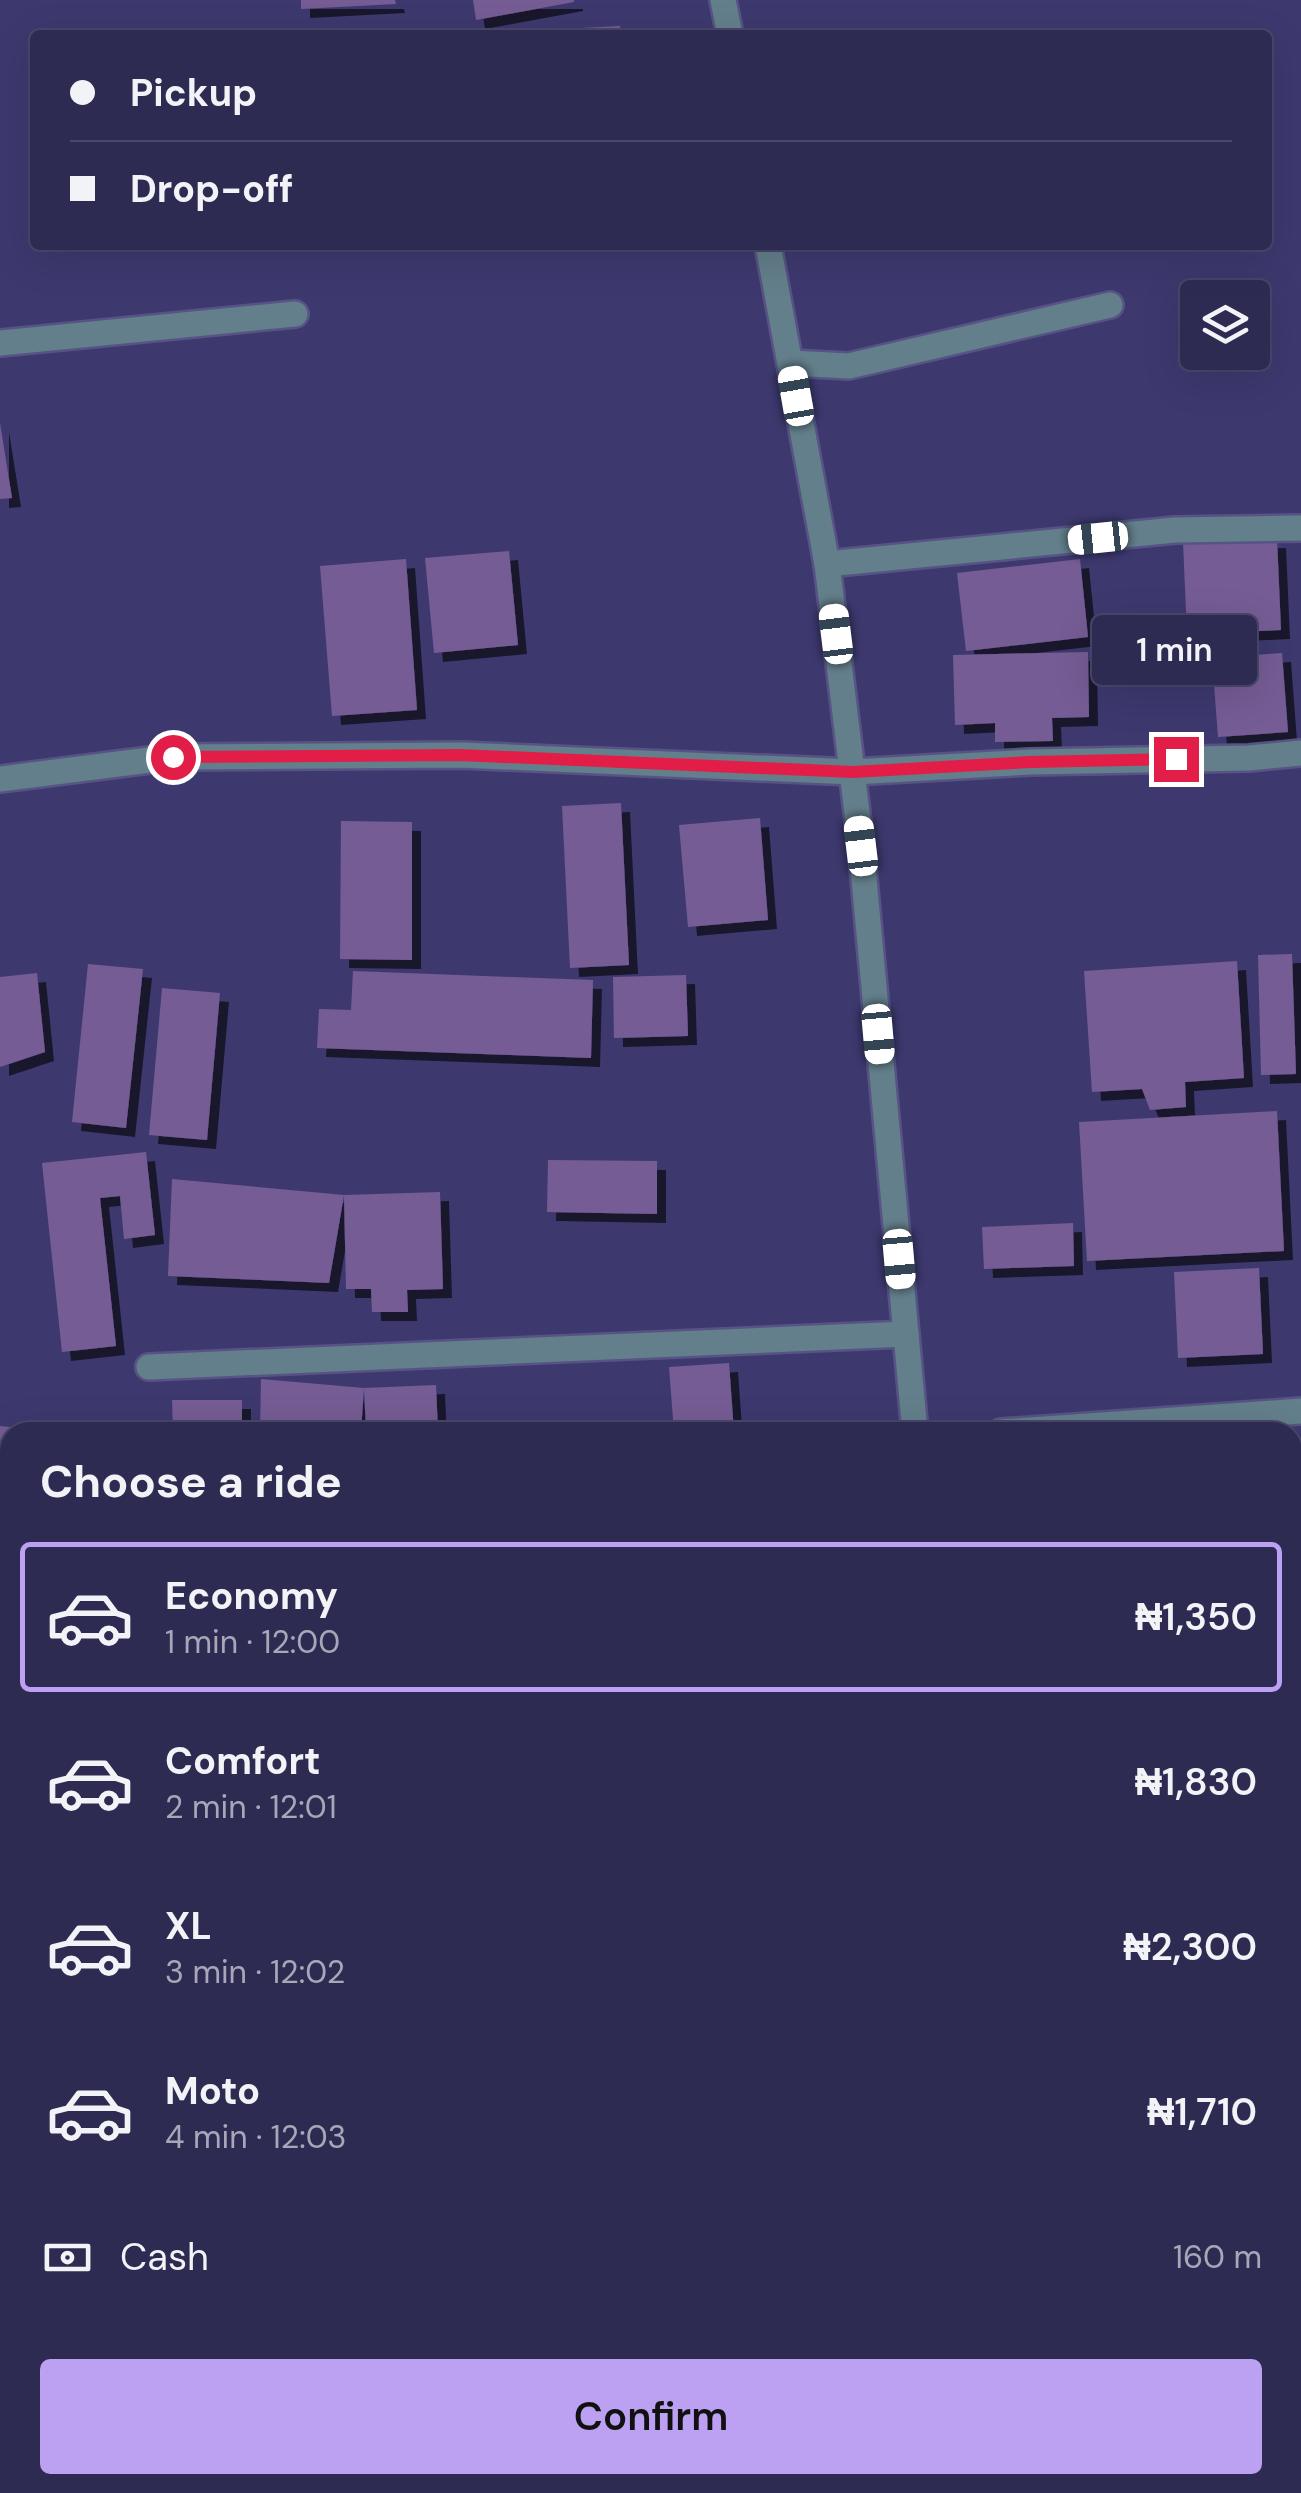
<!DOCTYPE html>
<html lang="en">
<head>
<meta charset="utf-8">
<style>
	:root { --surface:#2e2b53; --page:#3a375d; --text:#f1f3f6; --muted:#a7a7b8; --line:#49476a; --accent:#bca0f2 }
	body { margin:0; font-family:"DM Sans",sans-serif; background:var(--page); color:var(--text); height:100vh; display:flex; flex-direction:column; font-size:38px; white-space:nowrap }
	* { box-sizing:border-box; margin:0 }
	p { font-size:32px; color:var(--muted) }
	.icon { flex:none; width:55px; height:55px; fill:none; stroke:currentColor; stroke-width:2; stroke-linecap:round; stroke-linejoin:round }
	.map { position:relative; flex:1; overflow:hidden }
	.side { position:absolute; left:0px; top:1422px; width:1302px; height:1072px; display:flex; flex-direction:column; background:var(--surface); border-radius:30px 30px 0 0; box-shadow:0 10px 40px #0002,0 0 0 2px var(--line) }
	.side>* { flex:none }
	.guide { position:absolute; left:30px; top:30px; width:1242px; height:220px; border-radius:10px; box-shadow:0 10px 40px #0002,0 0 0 2px var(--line); display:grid; align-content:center; height:220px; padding:0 40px; background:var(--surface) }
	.tools { position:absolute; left:1180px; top:280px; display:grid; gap:20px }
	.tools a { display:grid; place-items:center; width:90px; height:90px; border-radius:10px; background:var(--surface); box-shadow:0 10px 40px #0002,0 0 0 2px var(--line); font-size:50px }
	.end { position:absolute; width:45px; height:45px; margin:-22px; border:12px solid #e11d48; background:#fff; box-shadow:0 0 0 5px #fff }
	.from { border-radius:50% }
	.bubble { position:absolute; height:70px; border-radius:10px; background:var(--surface); box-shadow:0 10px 40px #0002,0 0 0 2px var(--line); font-size:32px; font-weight:600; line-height:70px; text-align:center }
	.car { position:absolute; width:30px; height:60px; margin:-30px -15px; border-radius:12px; box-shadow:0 0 8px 2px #0007; background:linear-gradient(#fff 24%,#345 0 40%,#fff 0 76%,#345 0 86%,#fff 0) }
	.guide b { display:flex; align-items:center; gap:35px; height:95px; font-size:38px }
	.guide b+b { border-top:2px solid var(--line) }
	.guide i { width:25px; height:25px; background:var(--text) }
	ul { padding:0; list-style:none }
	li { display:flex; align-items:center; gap:30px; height:150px; margin:0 20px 15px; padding:0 20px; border:5px solid transparent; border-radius:10px }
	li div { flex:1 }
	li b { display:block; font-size:38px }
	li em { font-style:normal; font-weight:600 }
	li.on { border-color:var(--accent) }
	li>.icon { width:90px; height:90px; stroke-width:1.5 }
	h2 { padding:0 40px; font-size:45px; line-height:120px }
	.pay { display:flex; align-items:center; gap:25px; height:110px; padding:0 40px; font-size:38px }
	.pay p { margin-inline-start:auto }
	.button { display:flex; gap:20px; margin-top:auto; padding:20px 40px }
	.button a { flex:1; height:115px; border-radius:10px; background:var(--accent); color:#111; font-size:40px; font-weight:600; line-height:115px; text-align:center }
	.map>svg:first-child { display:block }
	.building { fill:#755c94; filter:url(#shadow) }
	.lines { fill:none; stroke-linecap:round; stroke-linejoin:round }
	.minor-casing { stroke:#575485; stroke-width:30 }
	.minor { stroke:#637f8b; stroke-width:25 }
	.route { stroke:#e11d48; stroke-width:12 }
</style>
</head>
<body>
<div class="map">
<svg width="1301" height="2493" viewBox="0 0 1301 2493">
	<defs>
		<filter id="shadow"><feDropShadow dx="9" dy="9" stdDeviation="0" flood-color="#0009"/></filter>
	</defs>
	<rect width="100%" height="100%" fill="#3d396f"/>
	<g class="building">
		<polygon points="301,0 395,0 396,4 301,9"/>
		<polygon points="473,0 574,0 574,2 476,20"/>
		<polygon points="620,26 621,35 504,35 504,32"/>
		<polygon points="0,423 12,498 0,499"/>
		<polygon points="1277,539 1281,630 1187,634 1183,542"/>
		<polygon points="509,551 518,645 434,653 425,558"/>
		<polygon points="406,559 417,710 332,716 320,566"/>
		<polygon points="1080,559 1088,637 966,651 957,573"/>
		<polygon points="1088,652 1089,717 1052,718 1053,741 995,742 995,723 955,725 953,655"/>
		<polygon points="1282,653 1288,732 1218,737 1212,658"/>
		<polygon points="621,803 629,965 570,968 562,806"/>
		<polygon points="760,818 768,920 688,927 679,825"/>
		<polygon points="341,821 412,822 412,960 340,959"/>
		<polygon points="1292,954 1296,1074 1261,1075 1258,955"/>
		<polygon points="1237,961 1244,1078 1185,1082 1186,1107 1150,1110 1142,1089 1092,1092 1084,971"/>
		<polygon points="88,964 143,969 126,1128 72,1122"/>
		<polygon points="353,971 593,980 591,1058 317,1048 319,1009 351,1010"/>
		<polygon points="37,973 45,1052 0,1067 0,977"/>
		<polygon points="686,975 688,1036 614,1038 613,977"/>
		<polygon points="162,988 220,993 207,1140 149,1135"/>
		<polygon points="1277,1111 1284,1251 1087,1261 1079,1122"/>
		<polygon points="146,1152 155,1235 124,1239 120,1196 100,1198 116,1346 62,1352 42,1163"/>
		<polygon points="548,1160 657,1161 657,1214 547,1212"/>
		<polygon points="172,1179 344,1195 329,1283 168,1276"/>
		<polygon points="440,1192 443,1289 407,1290 408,1312 372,1312 371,1289 346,1289 344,1195"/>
		<polygon points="1073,1223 1074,1266 984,1269 982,1227"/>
		<polygon points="1259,1268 1263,1354 1178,1358 1174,1272"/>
		<polygon points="729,1363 734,1432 674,1432 669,1367"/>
		<polygon points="261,1379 364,1388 361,1432 260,1432"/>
		<polygon points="436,1385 438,1432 366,1432 364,1388"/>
		<polygon points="172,1400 242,1400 242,1432 173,1432"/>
		<polygon points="0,1426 39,1430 39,1432 10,1432 10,1564 0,1563"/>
		<rect x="1292" y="1584" width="9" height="194"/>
		<polygon points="1292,2227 1301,2227 1301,2304 1292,2305"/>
	</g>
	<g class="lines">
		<g class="minor-casing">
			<g id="minor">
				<polyline points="723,0 730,35"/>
				<polyline points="768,245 827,564 861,846 915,1432"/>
				<polyline points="0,343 295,314"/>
				<polyline points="790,363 849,366 1110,305"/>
				<polyline points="827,564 1175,530 1301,528"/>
				<polyline points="0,779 173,757 461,755 853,772 1030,762 1249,758 1301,753"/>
				<polyline points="149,1367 906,1334"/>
				<polyline points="1001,1432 1301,1411"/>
				<polyline points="1292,1831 1301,1834"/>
				<polyline points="0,1837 10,1836"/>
				<polyline points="9,2383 10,2396"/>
				<polyline points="17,2485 18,2493"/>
				<polyline points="290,2485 291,2493"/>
				<polyline points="1017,2485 1018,2493"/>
			</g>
		</g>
		<use href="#minor" class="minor"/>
	</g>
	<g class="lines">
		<polyline class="route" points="173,757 460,755 853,772 1030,762 1176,759"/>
	</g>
</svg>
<div class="tools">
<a><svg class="icon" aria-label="layers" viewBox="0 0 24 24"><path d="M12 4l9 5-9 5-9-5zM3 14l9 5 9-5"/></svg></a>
</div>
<i class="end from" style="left:173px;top:757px"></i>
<i class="end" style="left:1176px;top:759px"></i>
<div class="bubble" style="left:1092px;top:615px;width:165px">1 min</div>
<i class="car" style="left:796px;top:396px;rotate:350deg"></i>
<i class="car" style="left:1098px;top:538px;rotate:264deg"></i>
<i class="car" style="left:836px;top:634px;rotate:353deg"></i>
<i class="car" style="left:861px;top:846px;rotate:353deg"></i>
<i class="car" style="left:878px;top:1034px;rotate:175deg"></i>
<i class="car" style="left:899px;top:1259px;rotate:175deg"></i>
<div class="guide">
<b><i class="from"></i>Pickup</b>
<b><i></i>Drop-off</b>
</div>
<section class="side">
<h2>Choose a ride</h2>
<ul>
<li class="on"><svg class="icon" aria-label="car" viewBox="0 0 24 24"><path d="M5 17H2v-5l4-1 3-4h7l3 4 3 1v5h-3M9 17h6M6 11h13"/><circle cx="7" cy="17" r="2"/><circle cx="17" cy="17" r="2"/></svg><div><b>Economy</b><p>1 min · 12:00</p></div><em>₦1,350</em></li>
<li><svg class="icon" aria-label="car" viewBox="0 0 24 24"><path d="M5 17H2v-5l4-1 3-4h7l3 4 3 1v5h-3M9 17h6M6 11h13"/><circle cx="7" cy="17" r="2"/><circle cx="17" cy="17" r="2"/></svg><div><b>Comfort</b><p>2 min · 12:01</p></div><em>₦1,830</em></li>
<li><svg class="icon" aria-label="car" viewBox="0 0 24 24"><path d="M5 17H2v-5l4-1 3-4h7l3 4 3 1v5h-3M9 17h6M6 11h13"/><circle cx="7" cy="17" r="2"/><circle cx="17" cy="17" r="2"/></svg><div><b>XL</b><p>3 min · 12:02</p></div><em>₦2,300</em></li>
<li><svg class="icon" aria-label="car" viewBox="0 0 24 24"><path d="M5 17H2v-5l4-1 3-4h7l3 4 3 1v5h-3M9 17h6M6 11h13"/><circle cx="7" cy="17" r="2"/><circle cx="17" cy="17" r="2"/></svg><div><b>Moto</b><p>4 min · 12:03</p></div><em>₦1,710</em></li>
</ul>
<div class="pay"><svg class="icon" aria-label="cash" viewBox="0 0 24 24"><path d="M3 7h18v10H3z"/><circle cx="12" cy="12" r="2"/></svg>Cash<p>160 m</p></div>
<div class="button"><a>Confirm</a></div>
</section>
</div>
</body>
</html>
